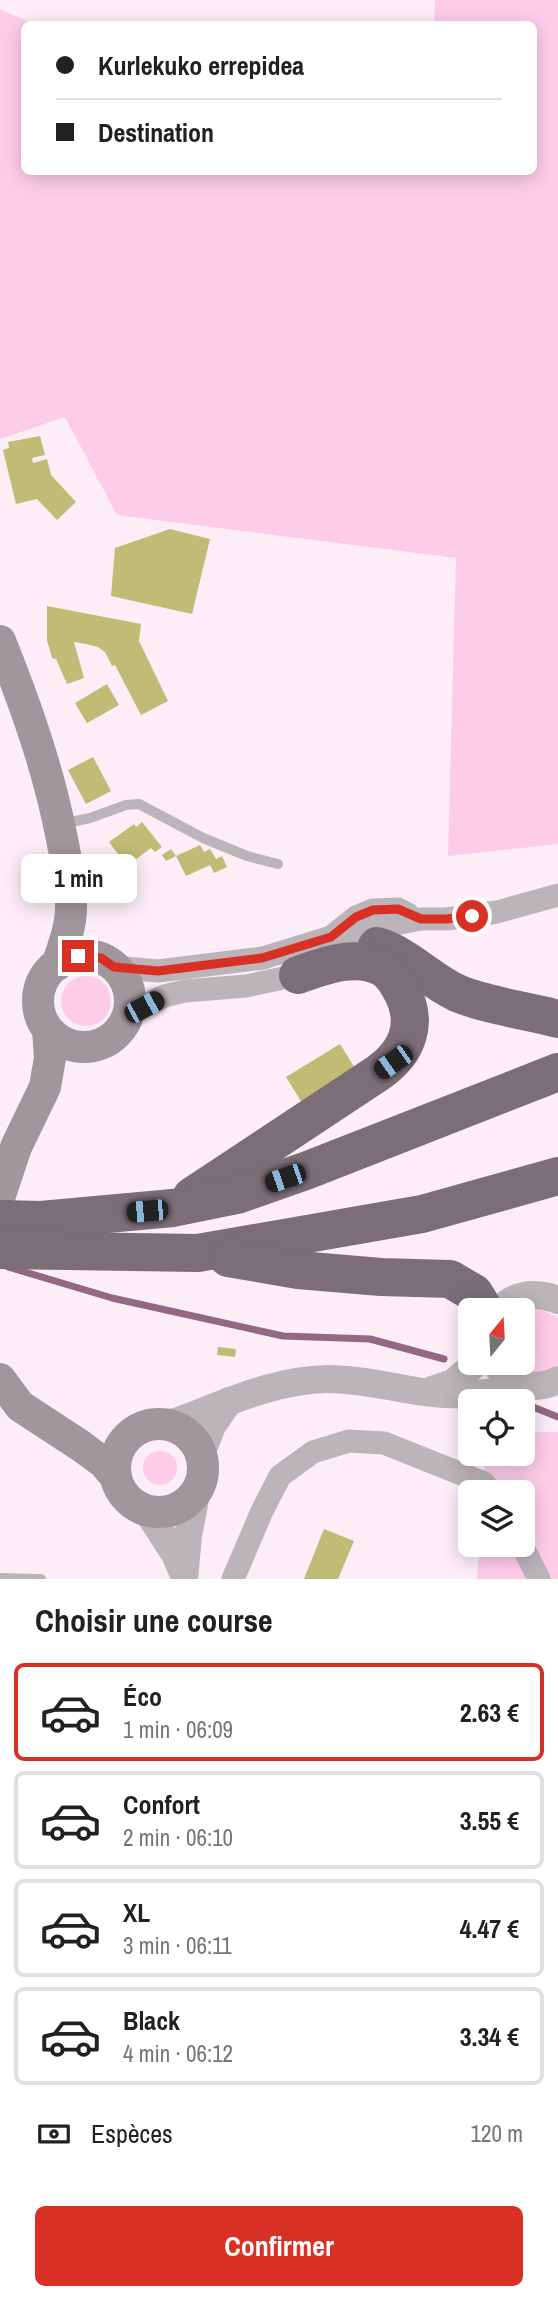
<!DOCTYPE html>
<html lang="fr">
<head>
<meta charset="utf-8">
<style>
	:root { --surface:#fff; --page:#f6f6f6; --text:#202124; --muted:#757577; --line:#e0e0e0; --accent:#d93025 }
	body { margin:0; font-family:"Archivo Narrow",sans-serif; background:var(--page); color:var(--text); height:100vh; display:flex; flex-direction:column; font-size:26px; white-space:nowrap }
	* { box-sizing:border-box; margin:0 }
	p { font-size:23px; color:var(--muted) }
	.icon { flex:none; width:38px; height:38px; fill:none; stroke:currentColor; stroke-width:2; stroke-linecap:round; stroke-linejoin:round }
	.map { position:relative; height:1579px; overflow:hidden }
	.panel { display:flex; flex-direction:column; background:var(--surface); flex:1 }
	.panel>* { flex:none }
	.guide { position:absolute; left:21px; top:21px; width:516px; height:154px; border-radius:10px; box-shadow:0 4px 18px #0003; display:grid; align-content:center; height:154px; padding:0 35px; background:var(--surface) }
	.needle { width:46px; rotate:18deg }
	.tools { position:absolute; left:458px; top:1298px; display:grid; gap:14px }
	.tools a { display:grid; place-items:center; width:77px; height:77px; border-radius:10px; background:var(--surface); box-shadow:0 4px 18px #0003; font-size:35px }
	.end { position:absolute; width:32px; height:32px; margin:-16px; border:9px solid #d93025; background:#fff; box-shadow:0 0 0 4px #fff }
	.from { border-radius:50% }
	.bubble { position:absolute; height:49px; border-radius:10px; background:var(--surface); box-shadow:0 4px 18px #0003; font-size:23px; font-weight:700; line-height:49px; text-align:center }
	.car { position:absolute; width:21px; height:42px; margin:-21px -10px; border-radius:9px; box-shadow:0 0 5px 2px #0007; background:linear-gradient(#222 24%,#8ab4d8 0 40%,#222 0 76%,#8ab4d8 0 86%,#222 0) }
	.guide b { display:flex; align-items:center; gap:24px; height:66px; font-size:26px }
	.guide b+b { border-top:2px solid var(--line) }
	.guide i { width:18px; height:18px; background:var(--text) }
	ul { padding:0; list-style:none }
	li { display:flex; align-items:center; gap:21px; height:98px; margin:0 14px 10px; padding:0 21px; border:4px solid var(--line); border-radius:10px }
	li div { flex:1 }
	li b { display:block; font-size:26px }
	li em { font-style:normal; font-weight:700 }
	li.active { border-color:var(--accent) }
	li>.icon { width:63px; height:63px; stroke-width:1.5 }
	h2 { padding:0 35px; font-size:32px; line-height:84px }
	.pay { display:flex; align-items:center; gap:18px; height:77px; padding:0 35px; font-size:26px }
	.pay p { margin-inline-start:auto }
	.action { display:flex; gap:14px; margin-top:auto; padding:14px 35px }
	.action a { flex:1; height:80px; border-radius:10px; background:var(--accent); color:#fff; font-size:28px; font-weight:700; line-height:80px; text-align:center }
	.map>svg:first-child { display:block }
	.green { fill:#fdcce9 }
	.lines { fill:none; stroke-linecap:round; stroke-linejoin:round }
	.stream { stroke:#946782; stroke-width:7 }
	.building { fill:#c0bb75 }
	.service { stroke:#bbb4b8; stroke-width:10 }
	.minor { stroke:#bbb4b8; stroke-width:23 }
	.tertiary { stroke:#bbb4b8; stroke-width:28 }
	.secondary { stroke:#a0969c; stroke-width:32 }
	.motorway { stroke:#7b6e76; stroke-width:38 }
	.route { stroke:#d93025; stroke-width:9 }
</style>
</head>
<body>
<div class="map">
<svg width="558" height="1579" viewBox="0 0 558 1579">
	<rect width="100%" height="100%" fill="#fcedf6"/>
	<g class="green">
		<polygon points="435,0 558,0 558,844 448,856 456,558 117,515 65,417 0,439 0,9 34,24 24,24 24,172 534,172 534,24 434,24"/>
		<circle cx="86" cy="1001" r="25"/>
		<polygon points="530,1309 541,1309 558,1318 558,1365 534,1375 510,1363 523,1363 523,1311"/>
		<polygon points="523,1432 558,1432 558,1579 477,1579 480,1545 523,1545 523,1493 483,1493 486,1454 523,1454"/>
		<circle cx="160" cy="1468" r="17"/>
	</g>
	<g class="lines">
		<g class="stream">
			<polyline points="8,1267 112,1298 283,1336 370,1339 444,1359"/>
			<polyline points="523,1403 558,1417"/>
		</g>
	</g>
	<g class="building">
		<polygon points="40,436 45,455 32,458 33,463 47,459 51,475 76,502 57,520 37,499 16,504 3,450 9,448 8,442"/>
		<polygon points="170,529 210,539 192,614 111,596 115,548"/>
		<polygon points="47,606 141,624 139,641 168,701 141,715 115,665 112,666 105,652 98,647 86,644 74,642 84,678 67,684 56,659 52,658 47,640"/>
		<polygon points="107,684 119,705 87,723 75,703"/>
		<polygon points="93,757 111,791 86,804 68,770"/>
		<polygon points="142,822 162,847 155,852 151,848 127,866 109,842 134,824 136,827"/>
		<polygon points="200,845 204,852 210,849 216,859 222,856 227,867 214,873 210,865 186,876 176,856 166,861 162,855 171,849 176,856"/>
		<polygon points="340,1044 358,1073 304,1106 286,1077"/>
		<polygon points="218,1347 236,1349 235,1357 217,1355"/>
		<polygon points="324,1529 354,1541 338,1579 304,1579"/>
	</g>
	<g class="lines">
		<g class="service">
			<polyline points="62,824 90,818 126,805 139,804 203,838 247,856 278,864"/>
			<polyline points="0,1578 41,1579"/>
		</g>
		<g class="minor">
			<polyline points="114,967 158,971 263,958 331,937 356,917 373,910 398,909 408,914"/>
			<polyline points="128,1015 164,996 185,991 246,986 298,975 331,949 370,929 421,919 446,919 497,912 558,895"/>
			<polyline points="522,1545 539,1579"/>
			<polyline points="233,1579 262,1511 280,1476 313,1452 349,1441 384,1443 484,1483 492,1493"/>
		</g>
		<g class="tertiary">
			<path d="M499 1311C516 1292 536 1292 558 1300"/>
			<path d="M495 1363C509 1385 534 1392 558 1380"/>
			<polyline points="432,1390 453,1383 476,1363"/>
			<path d="M167 1425C219 1407 270 1380 327 1379 359 1379 391 1387 423 1392 459 1397 495 1394 530 1386"/>
			<polyline points="201,1454 212,1426 229,1401"/>
			<polyline points="147,1511 175,1554 184,1575"/>
			<polyline points="184,1579 188,1536 196,1494"/>
		</g>
		<g class="secondary">
			<path d="M0 641C26 706 49 771 62 839 66 860 71 882 71 903 72 924 64 945 57 965"/>
			<circle cx="84" cy="1001" r="46"/>
			<polyline points="0,1195 16,1147 45,1087 50,1058 48,1030"/>
			<polyline points="0,1379 20,1406 81,1446 104,1463 116,1477"/>
			<circle cx="159" cy="1468" r="44"/>
		</g>
		<g class="motorway">
			<path d="M377 946C407 955 429 980 457 993 485 1005 528 1011 558 1019"/>
			<path d="M192 1196 378 1073C408 1052 420 1022 400 988 396 981 390 972 383 968 356 953 324 966 298 975"/>
			<polyline points="0,1219 41,1220 173,1208 237,1195 308,1170 558,1072"/>
			<polyline points="0,1250 198,1253 422,1214 558,1176"/>
			<polyline points="228,1258 298,1270 381,1277 450,1279 474,1293 485,1311"/>
		</g>
	</g>
	<g class="lines">
		<polyline class="route" points="78,956 101,958 114,967 158,971 262,958 331,937 356,917 373,910 398,909 421,919 446,919 472,916"/>
	</g>
</svg>
<div class="tools">
<a><svg class="needle" viewBox="-14 -14 28 28"><path d="M0-13l5 13h-10z" fill="#e53935"/><path d="M0 13l5-13h-10z" fill="#757577"/></svg></a>
<a><svg class="icon" aria-label="locate" viewBox="0 0 24 24"><circle cx="12" cy="12" r="6"/><path d="M12 2v4M12 18v4M2 12h4M18 12h4"/></svg></a>
<a><svg class="icon" aria-label="layers" viewBox="0 0 24 24"><path d="M12 4l9 5-9 5-9-5zM3 14l9 5 9-5"/></svg></a>
</div>
<i class="end from" style="left:472px;top:916px"></i>
<i class="end" style="left:78px;top:956px"></i>
<div class="bubble" style="left:21px;top:854px;width:116px">1 min</div>
<i class="car" style="left:144px;top:1007px;rotate:62deg"></i>
<i class="car" style="left:393px;top:1062px;rotate:235deg"></i>
<i class="car" style="left:285px;top:1178px;rotate:251deg"></i>
<i class="car" style="left:147px;top:1211px;rotate:265deg"></i>
<div class="guide">
<b><i class="from"></i>Kurlekuko errepidea</b>
<b><i></i>Destination</b>
</div>
</div>
<section class="panel">
<h2>Choisir une course</h2>
<ul>
<li class="active"><svg class="icon" aria-label="car" viewBox="0 0 24 24"><path d="M5 17H2v-5l4-1 3-4h7l3 4 3 1v5h-3M9 17h6M6 11h13"/><circle cx="7" cy="17" r="2"/><circle cx="17" cy="17" r="2"/></svg><div><b>Éco</b><p>1 min · 06:09</p></div><em>2.63 €</em></li>
<li><svg class="icon" aria-label="car" viewBox="0 0 24 24"><path d="M5 17H2v-5l4-1 3-4h7l3 4 3 1v5h-3M9 17h6M6 11h13"/><circle cx="7" cy="17" r="2"/><circle cx="17" cy="17" r="2"/></svg><div><b>Confort</b><p>2 min · 06:10</p></div><em>3.55 €</em></li>
<li><svg class="icon" aria-label="car" viewBox="0 0 24 24"><path d="M5 17H2v-5l4-1 3-4h7l3 4 3 1v5h-3M9 17h6M6 11h13"/><circle cx="7" cy="17" r="2"/><circle cx="17" cy="17" r="2"/></svg><div><b>XL</b><p>3 min · 06:11</p></div><em>4.47 €</em></li>
<li><svg class="icon" aria-label="car" viewBox="0 0 24 24"><path d="M5 17H2v-5l4-1 3-4h7l3 4 3 1v5h-3M9 17h6M6 11h13"/><circle cx="7" cy="17" r="2"/><circle cx="17" cy="17" r="2"/></svg><div><b>Black</b><p>4 min · 06:12</p></div><em>3.34 €</em></li>
</ul>
<div class="pay"><svg class="icon" aria-label="cash" viewBox="0 0 24 24"><path d="M3 7h18v10H3z"/><circle cx="12" cy="12" r="2"/></svg>Espèces<p>120 m</p></div>
<div class="action"><a>Confirmer</a></div>
</section>
</body>
</html>
